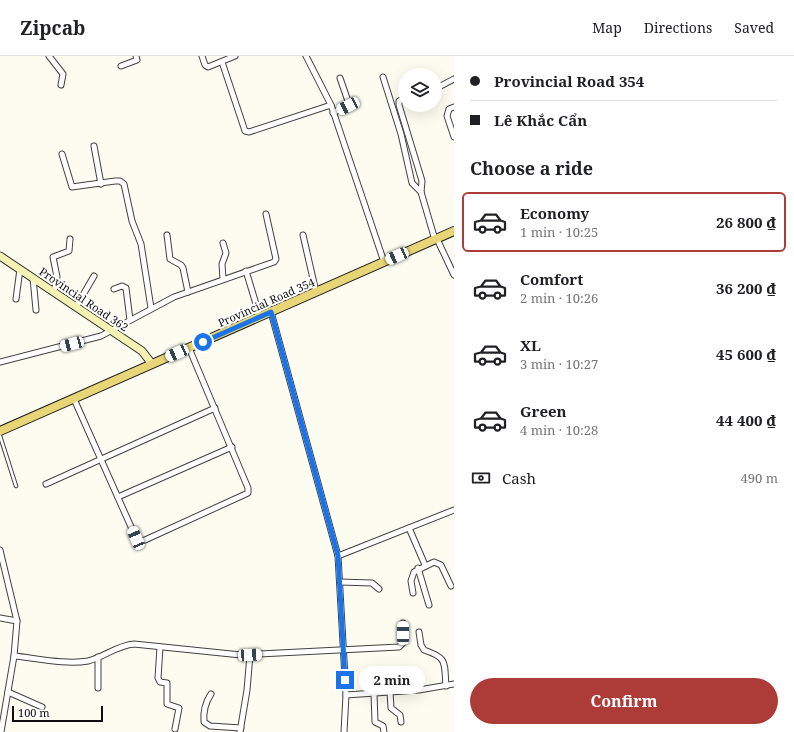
<!DOCTYPE html>
<html lang="en">
<head>
<meta charset="utf-8">
<style>
	:root { --surface:#fff; --page:#f2f2f2; --text:#202124; --muted:#757577; --line:#e0e0e0; --accent:#ad3b37 }
	body { margin:0; font-family:"Noto Serif",serif; background:var(--page); color:var(--text); height:100vh; display:flex; flex-direction:column; font-size:15px; white-space:nowrap }
	* { box-sizing:border-box; margin:0 }
	p { font-size:13px; color:var(--muted) }
	.icon { flex:none; width:22px; height:22px; fill:none; stroke:currentColor; stroke-width:2; stroke-linecap:round; stroke-linejoin:round }
	.map { position:relative; flex:1; overflow:hidden }
	.sheet { display:flex; flex-direction:column; background:var(--surface); width:340px }
	.sheet>* { flex:none }
	.top-card { display:grid; align-content:center; height:88px; padding:0 16px; background:var(--surface) }
	.buttons { position:absolute; left:398px; top:12px; display:grid; gap:8px }
	.buttons a { display:grid; place-items:center; width:44px; height:44px; border-radius:50%; background:var(--surface); box-shadow:0 4px 16px #0002; font-size:20px }
	.scale { position:absolute; left:12px; bottom:10px; width:91px; box-sizing:border-box; padding-left:4px; border:2px solid #0e0e0e; border-top:0; font-size:11px; line-height:14px; white-space:nowrap; color:#0e0e0e; -webkit-text-stroke:3px #fff; paint-order:stroke }
	.end { position:absolute; width:18px; height:18px; margin:-9px; border:5px solid #1a73e8; background:#fff; box-shadow:0 0 0 2px #fff }
	.from { border-radius:50% }
	.bubble { position:absolute; height:28px; border-radius:14px; background:var(--surface); box-shadow:0 4px 16px #0002; font-size:13px; font-weight:700; line-height:28px; text-align:center }
	.car { position:absolute; width:12px; height:24px; margin:-12px -6px; border-radius:5px; box-shadow:0 0 3px 1px #0007; background:linear-gradient(#fff 24%,#345 0 40%,#fff 0 76%,#345 0 86%,#fff 0) }
	.top-card b { display:flex; align-items:center; gap:14px; height:38px; font-size:15px }
	.top-card b+b { border-top:1px solid var(--line) }
	.top-card i { width:10px; height:10px; background:var(--text) }
	ul { padding:0; list-style:none }
	li { display:flex; align-items:center; gap:12px; height:60px; margin:0 8px 6px; padding:0 8px; border:2px solid transparent; border-radius:6px }
	li div { flex:1 }
	li b { display:block; font-size:15px }
	li em { font-style:normal; font-weight:700 }
	li.current { border-color:var(--accent) }
	li>.icon { width:36px; height:36px; stroke-width:1.5 }
	h2 { padding:0 16px; font-size:18px; line-height:48px }
	.pay { display:flex; align-items:center; gap:10px; height:44px; padding:0 16px; font-size:15px }
	.pay p { margin-inline-start:auto }
	.cta { display:flex; gap:8px; margin-top:auto; padding:8px 16px }
	.cta a { flex:1; height:46px; border-radius:24px; background:var(--accent); color:#fff; font-size:16px; font-weight:700; line-height:46px; text-align:center }
	header { display:flex; align-items:center; gap:24px; box-sizing:border-box; height:56px; padding:0 20px; background:var(--surface); border-bottom:1px solid var(--line) }
	header strong { font-size:19px }
	nav { display:flex; gap:22px; margin-inline-start:auto; font-size:14px }
	main { display:flex; flex:1; min-height:0 }
	.map>svg:first-child { display:block }
	.lines { fill:none; stroke-linecap:round; stroke-linejoin:round }
	.service-casing { stroke:#414141; stroke-width:4.5 }
	.minor-casing { stroke:#414141; stroke-width:7 }
	.secondary-casing { stroke:#303030; stroke-width:9 }
	.primary-casing { stroke:#1f1f1f; stroke-width:10 }
	.service { stroke:#fff; stroke-width:2.5 }
	.minor { stroke:#fff; stroke-width:5 }
	.secondary { stroke:#f5f3b4; stroke-width:7 }
	.primary { stroke:#e8d577; stroke-width:8 }
	.route { stroke:#1a73e8; stroke-width:5 }
	.labels { text-anchor:middle; dominant-baseline:central; stroke-width:4; stroke-linejoin:round; paint-order:stroke }
	.street-label { font-size:11px; fill:#0e0e0e; stroke:#fff }
</style>
</head>
<body>
<header>
<strong>Zipcab</strong>
<nav><a>Map</a><a>Directions</a><a>Saved</a></nav>
</header>
<main>
<div class="map">
<svg width="454" height="676" viewBox="0 0 454 676">
	<rect width="100%" height="100%" fill="#fdfcf1"/>
	<g class="lines">
		<g class="service-casing">
			<polyline id="service" points="0,380 16,430"/>
		</g>
		<g class="minor-casing">
			<g id="minor">
				<polyline points="49,0 63,18 61,29"/>
				<polyline points="202,0 205,9 208,11 235,0"/>
				<polyline points="306,0 331,49 384,206"/>
				<polyline points="222,6 245,75 249,76 331,49"/>
				<polyline points="121,10 137,4 136,0"/>
				<polyline points="383,21 401,78 412,127 421,136 435,184"/>
				<polyline points="435,33 454,23"/>
				<polyline points="405,42 399,45 399,49 422,125 421,136"/>
				<polyline points="454,51 449,53 447,60 454,81"/>
				<polyline points="333,57 349,48 340,22"/>
				<polyline points="94,90 101,128"/>
				<polyline points="62,98 72,131 115,125 120,125 124,128 132,165 141,188 151,252"/>
				<polyline points="167,179 170,203 181,209 183,212 188,236"/>
				<polyline points="303,179 316,236"/>
				<polyline points="437,183 454,219"/>
				<polyline points="246,215 260,261"/>
				<polyline points="33,222 36,254"/>
				<polyline points="223,223 222,208 226,197 223,187"/>
				<polyline points="114,233 122,230 126,232 130,264"/>
				<polyline points="54,236 57,221 53,201 69,195 70,183"/>
				<polyline points="16,243 20,213"/>
				<polyline points="76,251 94,220"/>
				<polyline points="271,256 338,500 346,639 344,676"/>
				<polyline points="0,306 101,280 174,241 274,206 276,203 266,158"/>
				<polyline points="74,343 136,482 140,485 145,484 248,437 248,432 189,292"/>
				<polyline points="46,428 215,352"/>
				<polyline points="118,441 232,391"/>
				<polyline points="409,472 425,509"/>
				<polyline points="0,494 17,565 14,600 1,676"/>
				<polyline points="338,500 454,454"/>
				<polyline points="418,512 429,549"/>
				<polyline points="340,526 372,527 379,533"/>
				<polyline points="413,537 411,525 414,516 434,506 441,509 451,530"/>
				<polyline points="0,562 17,565"/>
				<path d="M419 576 421 589 424 594C448 602 444 606 446 630"/>
				<polyline points="160,591 158,622 160,626 167,627 167,648 179,652 175,673"/>
				<path d="M14 600C35 602 66 609 88 605 104 601 118 589 134 588L241 599 399 591 403 587V567"/>
				<polyline points="98,601 98,632"/>
				<polyline points="8,636 42,651"/>
				<polyline points="390,636 391,652 400,659 401,666"/>
				<polyline points="374,637 375,666 383,670 384,676"/>
				<path d="M211 638C205 647 203 655 204 666L210 670 241 672"/>
				<polyline points="346,639 419,634 454,628"/>
				<polyline points="240,676 247,634 250,599"/>
			</g>
		</g>
		<g class="secondary-casing">
			<polyline id="secondary" points="0,200 142,295 152,308"/>
		</g>
		<g class="primary-casing">
			<polyline id="primary" points="0,375 454,175"/>
		</g>
		<use href="#service" class="service"/>
		<use href="#minor" class="minor"/>
		<use href="#secondary" class="secondary"/>
		<use href="#primary" class="primary"/>
	</g>
	<g class="lines">
		<polyline class="route" points="203,286 271,256 338,500 345,624"/>
	</g>
	<g class="labels">
		<g class="street-label">
			<text transform="translate(84 243) rotate(34)">Provincial Road 362</text>
			<text transform="translate(266 246) rotate(-24)">Provincial Road 354</text>
		</g>
	</g>
</svg>
<div class="buttons">
<a><svg class="icon" aria-label="layers" viewBox="0 0 24 24"><path d="M12 4l9 5-9 5-9-5zM3 14l9 5 9-5"/></svg></a>
</div>
<div class="scale">100 m</div>
<i class="end from" style="left:203px;top:286px"></i>
<i class="end" style="left:345px;top:624px"></i>
<div class="bubble" style="left:359px;top:610px;width:66px">2 min</div>
<i class="car" style="left:348px;top:50px;rotate:244deg"></i>
<i class="car" style="left:397px;top:200px;rotate:246deg"></i>
<i class="car" style="left:72px;top:288px;rotate:255deg"></i>
<i class="car" style="left:177px;top:297px;rotate:246deg"></i>
<i class="car" style="left:136px;top:482px;rotate:337deg"></i>
<i class="car" style="left:403px;top:577px;rotate:0deg"></i>
<i class="car" style="left:250px;top:599px;rotate:87deg"></i>
</div>
<section class="sheet">
<div class="top-card">
<b><i class="from"></i>Provincial Road 354</b>
<b><i></i>Lê Khắc Cẩn</b>
</div>
<h2>Choose a ride</h2>
<ul>
<li class="current"><svg class="icon" aria-label="car" viewBox="0 0 24 24"><path d="M5 17H2v-5l4-1 3-4h7l3 4 3 1v5h-3M9 17h6M6 11h13"/><circle cx="7" cy="17" r="2"/><circle cx="17" cy="17" r="2"/></svg><div><b>Economy</b><p>1 min · 10:25</p></div><em>26 800 ₫</em></li>
<li><svg class="icon" aria-label="car" viewBox="0 0 24 24"><path d="M5 17H2v-5l4-1 3-4h7l3 4 3 1v5h-3M9 17h6M6 11h13"/><circle cx="7" cy="17" r="2"/><circle cx="17" cy="17" r="2"/></svg><div><b>Comfort</b><p>2 min · 10:26</p></div><em>36 200 ₫</em></li>
<li><svg class="icon" aria-label="car" viewBox="0 0 24 24"><path d="M5 17H2v-5l4-1 3-4h7l3 4 3 1v5h-3M9 17h6M6 11h13"/><circle cx="7" cy="17" r="2"/><circle cx="17" cy="17" r="2"/></svg><div><b>XL</b><p>3 min · 10:27</p></div><em>45 600 ₫</em></li>
<li><svg class="icon" aria-label="car" viewBox="0 0 24 24"><path d="M5 17H2v-5l4-1 3-4h7l3 4 3 1v5h-3M9 17h6M6 11h13"/><circle cx="7" cy="17" r="2"/><circle cx="17" cy="17" r="2"/></svg><div><b>Green</b><p>4 min · 10:28</p></div><em>44 400 ₫</em></li>
</ul>
<div class="pay"><svg class="icon" aria-label="cash" viewBox="0 0 24 24"><path d="M3 7h18v10H3z"/><circle cx="12" cy="12" r="2"/></svg>Cash<p>490 m</p></div>
<div class="cta"><a>Confirm</a></div>
</section>
</main>
</body>
</html>
